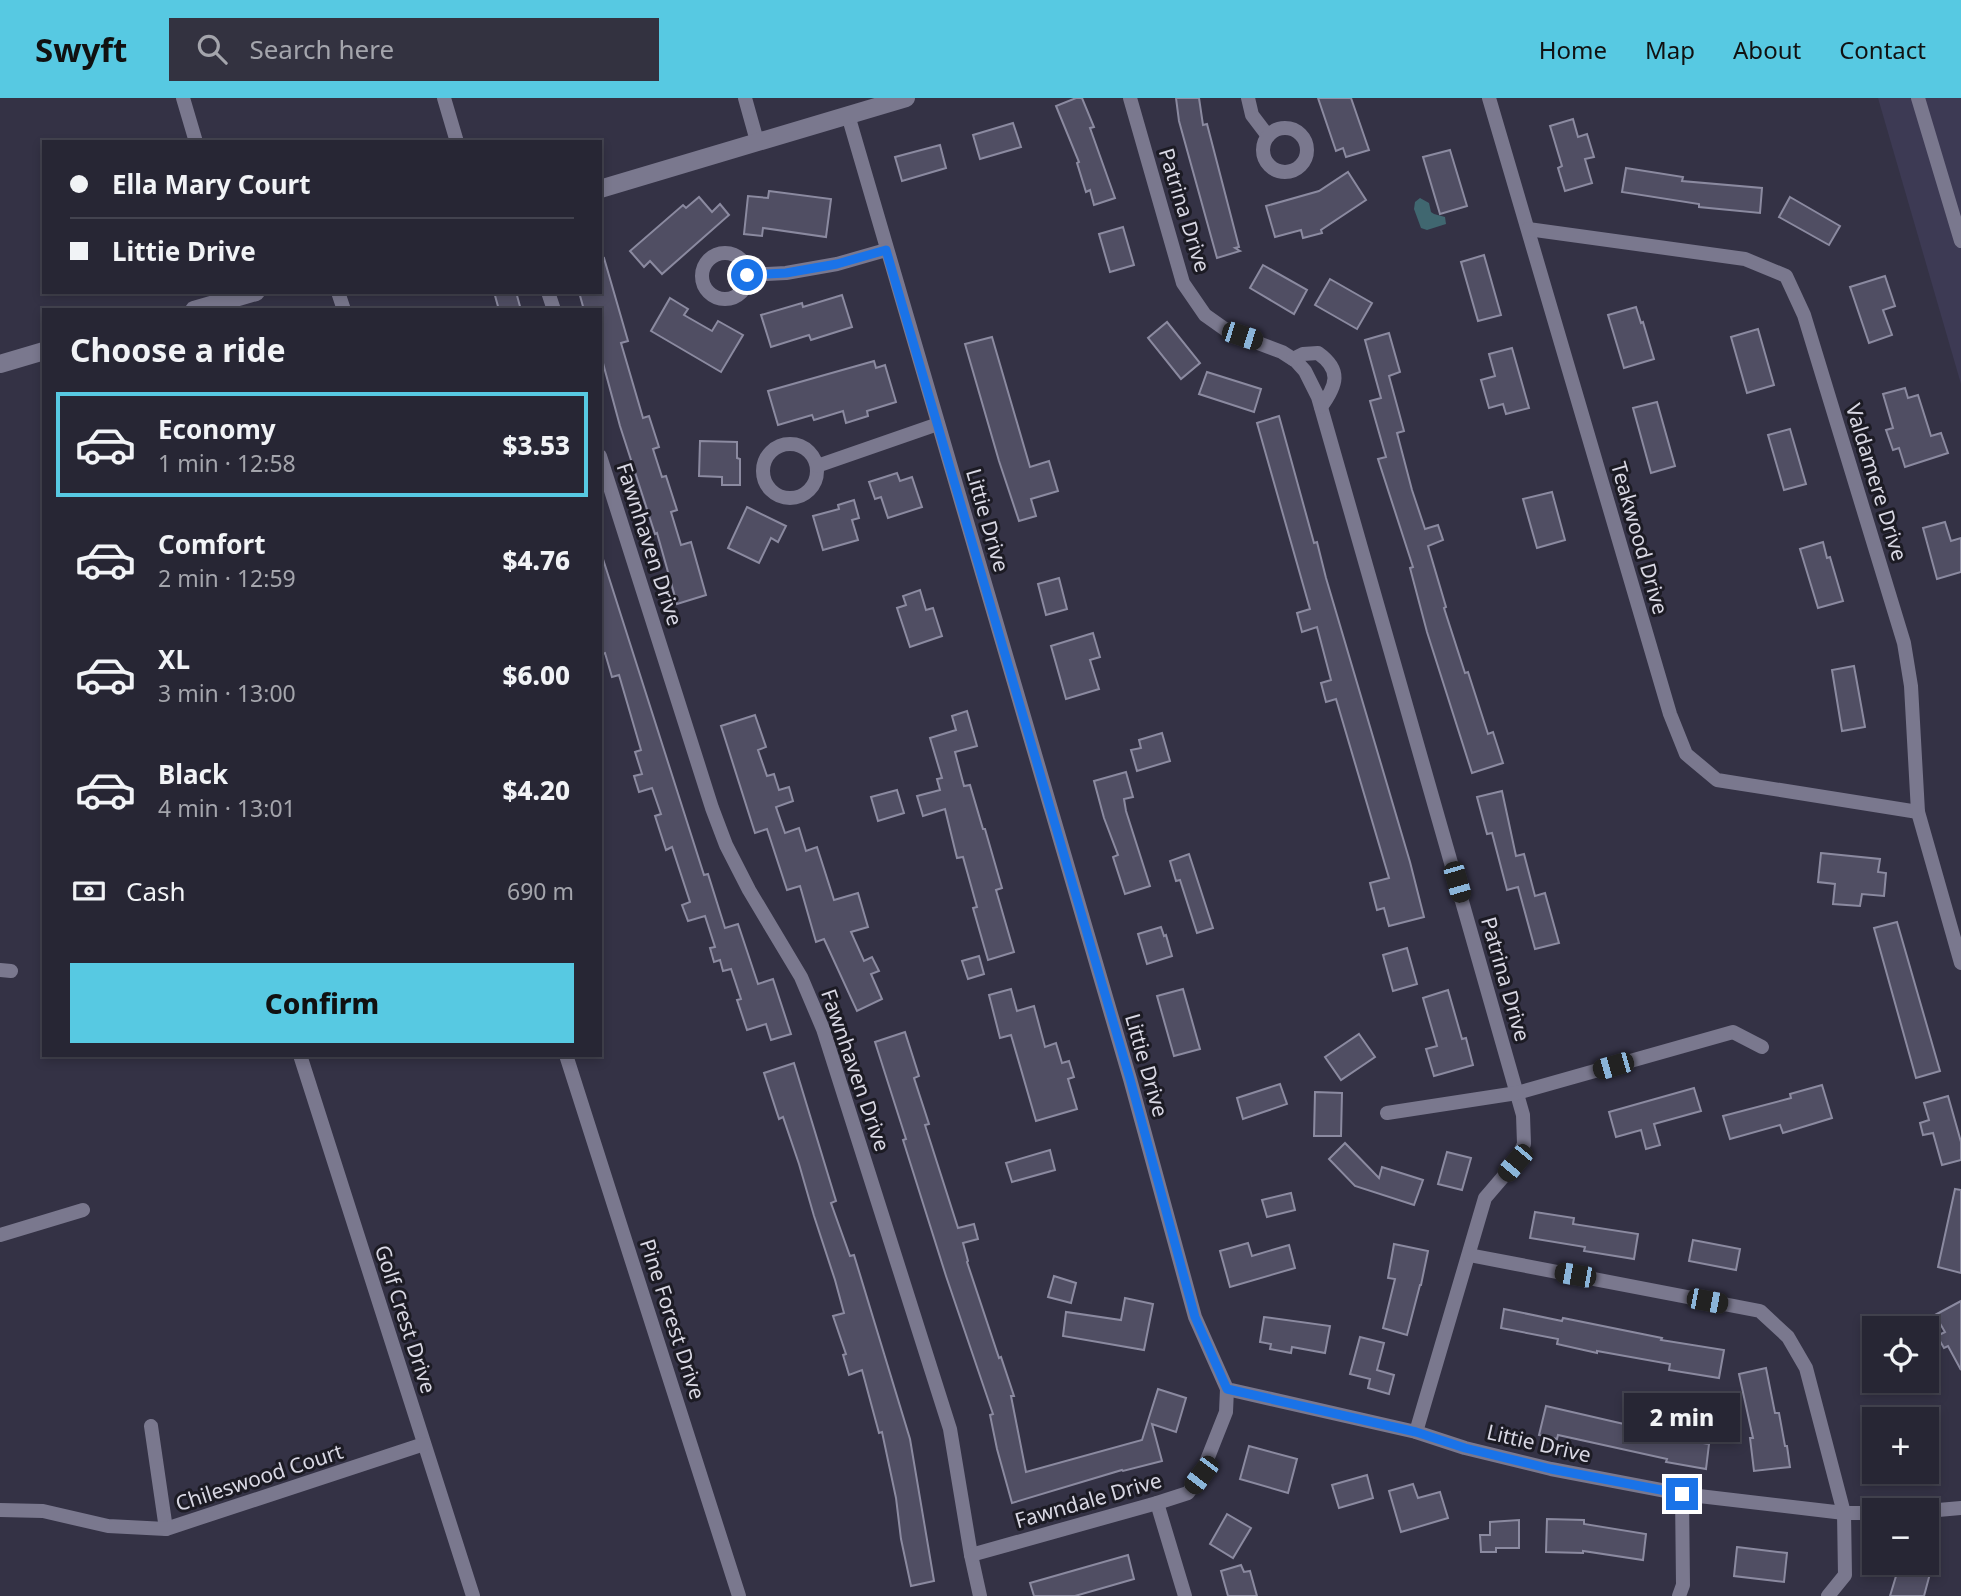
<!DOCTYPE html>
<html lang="en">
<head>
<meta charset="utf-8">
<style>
	:root { --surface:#272634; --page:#333240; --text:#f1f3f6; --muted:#a4a5ac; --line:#43434f; --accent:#57c9e2 }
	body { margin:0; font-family:"Noto Sans",sans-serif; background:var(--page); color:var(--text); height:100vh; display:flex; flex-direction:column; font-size:26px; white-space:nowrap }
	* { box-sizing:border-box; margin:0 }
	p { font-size:23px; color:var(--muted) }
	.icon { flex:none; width:38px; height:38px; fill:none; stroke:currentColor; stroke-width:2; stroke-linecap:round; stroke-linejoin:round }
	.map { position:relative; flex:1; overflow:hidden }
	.sheet { position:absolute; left:42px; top:210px; width:560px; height:749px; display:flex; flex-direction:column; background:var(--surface); border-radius:0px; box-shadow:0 4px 10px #0003,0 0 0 2px var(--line) }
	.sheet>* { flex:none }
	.hud { position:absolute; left:42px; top:42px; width:560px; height:154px; border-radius:0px; box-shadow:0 4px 10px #0003,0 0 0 2px var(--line); display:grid; align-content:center; height:154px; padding:0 28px; background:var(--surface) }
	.tools { position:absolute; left:1862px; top:1218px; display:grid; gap:14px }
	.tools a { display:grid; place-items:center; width:77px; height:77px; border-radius:0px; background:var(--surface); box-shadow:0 4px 10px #0003,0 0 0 2px var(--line); font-size:35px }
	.end { position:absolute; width:32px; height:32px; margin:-16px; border:9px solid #1a73e8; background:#fff; box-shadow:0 0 0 4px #fff }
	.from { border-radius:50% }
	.bubble { position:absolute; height:49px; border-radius:0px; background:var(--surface); box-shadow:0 4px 10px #0003,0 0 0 2px var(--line); font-size:23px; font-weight:800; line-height:49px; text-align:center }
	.car { position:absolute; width:21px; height:42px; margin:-21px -10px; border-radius:9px; box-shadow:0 0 5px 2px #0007; background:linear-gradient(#222 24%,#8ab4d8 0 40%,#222 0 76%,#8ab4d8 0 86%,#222 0) }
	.hud b { display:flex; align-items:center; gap:24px; height:66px; font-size:26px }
	.hud b+b { border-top:2px solid var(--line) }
	.hud i { width:18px; height:18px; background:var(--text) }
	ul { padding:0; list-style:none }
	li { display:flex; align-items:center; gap:21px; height:105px; margin:0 14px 10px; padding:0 14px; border:4px solid transparent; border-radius:0px }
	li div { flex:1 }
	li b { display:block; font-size:26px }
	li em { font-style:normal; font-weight:800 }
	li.active { border-color:var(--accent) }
	li>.icon { width:63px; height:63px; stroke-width:1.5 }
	h2 { padding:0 28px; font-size:32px; line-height:84px }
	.pay { display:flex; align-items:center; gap:18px; height:77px; padding:0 28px; font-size:26px }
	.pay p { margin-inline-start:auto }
	.cta { display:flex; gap:14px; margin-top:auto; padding:14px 28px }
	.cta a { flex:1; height:80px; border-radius:0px; background:var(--accent); color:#111; font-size:28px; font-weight:800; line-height:80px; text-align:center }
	header { display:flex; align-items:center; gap:42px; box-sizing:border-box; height:98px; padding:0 35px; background:var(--accent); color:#111 }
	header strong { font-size:33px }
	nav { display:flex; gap:38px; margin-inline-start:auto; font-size:24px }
	.search { width:490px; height:63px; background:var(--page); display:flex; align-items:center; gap:18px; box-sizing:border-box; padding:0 24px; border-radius:0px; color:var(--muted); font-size:26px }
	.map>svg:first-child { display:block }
	.built { fill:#3d3a54 }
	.water { fill:#406770 }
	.building { fill:#504e63; stroke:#8b8aa0; stroke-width:2 }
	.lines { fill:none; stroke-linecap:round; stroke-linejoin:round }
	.minor { stroke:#7a788e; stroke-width:14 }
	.tertiary { stroke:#7a788e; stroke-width:18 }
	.route { stroke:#1a73e8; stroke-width:9 }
	.labels { text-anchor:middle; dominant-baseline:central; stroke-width:6; stroke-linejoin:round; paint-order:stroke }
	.street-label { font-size:21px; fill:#d9d8e4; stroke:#1c1b24 }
</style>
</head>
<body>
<header>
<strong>Swyft</strong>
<div class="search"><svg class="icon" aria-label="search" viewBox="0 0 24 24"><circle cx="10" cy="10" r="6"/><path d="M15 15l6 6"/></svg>Search here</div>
<nav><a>Home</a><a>Map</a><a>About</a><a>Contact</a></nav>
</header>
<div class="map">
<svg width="1961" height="1498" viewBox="0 0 1961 1498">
	<rect width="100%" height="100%" fill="#343245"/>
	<polygon class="built" points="1878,0 1961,0 1961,286"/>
	<polygon class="water" points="1420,100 1429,105 1431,114 1434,116 1445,119 1446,126 1427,132 1421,130 1414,111 1415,104"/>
	<g class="building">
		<polygon points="1076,0 1082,0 1094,29 1090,30 1115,100 1094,107 1090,92 1086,94 1077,65 1079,64 1056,8"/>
		<polygon points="1176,0 1199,0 1203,27 1207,26 1239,149 1235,150 1240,153 1217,160 1179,23"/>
		<polygon points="1318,0 1351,0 1369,52 1346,59 1343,50 1336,53"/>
		<polygon points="1573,21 1578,39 1587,36 1594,59 1585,61 1592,85 1565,93 1558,70 1562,68 1550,28"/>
		<polygon points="1013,25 1021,49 980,61 973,37"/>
		<polygon points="940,47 946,70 902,83 895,59"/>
		<polygon points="1450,52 1467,108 1440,116 1423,59"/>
		<polygon points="1626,70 1683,79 1682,83 1762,90 1760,115 1699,109 1699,106 1622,94"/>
		<polygon points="1348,74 1366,102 1321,132 1322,135 1303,140 1301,132 1275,139 1266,108 1319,93"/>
		<polygon points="769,93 831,101 826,139 763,130 762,138 744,136 748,98 768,100"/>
		<polygon points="699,99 712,114 720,106 729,117 662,176 650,163 644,169 630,153 683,107 686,110"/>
		<polygon points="1790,99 1840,128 1829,147 1779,119"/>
		<polygon points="1123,129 1134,167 1110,174 1099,136"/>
		<polygon points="1484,157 1501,217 1478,223 1461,164"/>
		<polygon points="604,160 628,243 621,245 643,320 649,318 659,349 653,351 662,379 666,378 677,412 671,414 681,447 691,444 706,497 677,506 657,435 655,436 620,328 600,254 600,212 584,212 579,194 600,194 600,161"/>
		<polygon points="1263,167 1307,192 1294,216 1250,190"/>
		<polygon points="1885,178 1895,208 1883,212 1892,237 1869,245 1850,189"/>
		<polygon points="1330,181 1372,205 1357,231 1315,207"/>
		<polygon points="494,194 516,194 521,212 499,212"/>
		<polygon points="842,197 852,229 811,242 809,237 771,249 761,217 802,205 803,209"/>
		<polygon points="670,200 688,211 684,217 712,233 718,223 743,237 721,274 651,233"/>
		<polygon points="1636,209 1641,225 1643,224 1654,261 1624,270 1608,217"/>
		<polygon points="1167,224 1200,265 1181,281 1148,240"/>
		<polygon points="1758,231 1774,287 1747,295 1731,239"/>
		<polygon points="1389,235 1400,274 1389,278 1404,333 1397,335 1412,392 1425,431 1438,427 1443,442 1428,448 1446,509 1444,510 1465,575 1468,574 1488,636 1493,634 1503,665 1472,675 1427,534 1410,470 1413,469 1378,361 1386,359 1370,303 1381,300 1365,242"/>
		<polygon points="992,239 1030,369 1049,363 1058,393 1031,401 1036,418 1019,423 999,363 965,246"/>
		<polygon points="1512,250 1529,310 1506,316 1503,306 1489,310 1481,282 1495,278 1489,256"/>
		<polygon points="874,263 876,270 885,267 896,304 867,313 868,318 846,325 843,313 814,322 812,317 778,327 768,293"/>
		<polygon points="1207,274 1261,291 1254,314 1199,296"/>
		<polygon points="1905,290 1908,300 1918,297 1931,338 1941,335 1948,355 1905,369 1899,350 1893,352 1886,332 1893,330 1883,296"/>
		<polygon points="1657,304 1675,368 1651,375 1633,310"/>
		<polygon points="1279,318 1314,445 1317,444 1326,480 1410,764 1424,819 1389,828 1384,810 1377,812 1370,785 1389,780 1336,601 1326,604 1321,585 1331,582 1317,529 1302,534 1297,515 1310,511 1257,325"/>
		<polygon points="1790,331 1806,386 1784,392 1768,337"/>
		<polygon points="700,343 737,344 737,360 740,361 740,387 722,387 722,379 699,378"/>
		<polygon points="897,375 900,383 912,379 922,409 888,420 881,399 875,401 869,384"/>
		<polygon points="1552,394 1565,442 1537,450 1523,401"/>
		<polygon points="854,402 859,420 852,422 858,442 823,452 813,418 839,411 838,407"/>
		<polygon points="747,409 786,428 778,444 771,440 759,465 728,450"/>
		<polygon points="1945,424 1951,443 1961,440 1961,474 1937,481 1923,430"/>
		<polygon points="1823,444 1827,460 1830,459 1843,503 1818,510 1800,451"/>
		<polygon points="603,461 704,777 708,776 725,830 738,826 758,886 773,881 791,936 771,942 766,926 747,932 737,902 741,901 731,871 723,873 720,862 714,864 710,850 715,849 705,818 688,823 682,807 690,804 672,749 666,752 655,718 661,716 652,690 639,694 634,678 642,676 635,654 641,652 619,577 612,579 605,555 600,557 600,462"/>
		<polygon points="1059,480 1067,511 1046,517 1038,486"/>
		<polygon points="920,492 926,512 933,510 942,538 910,549 897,510 906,507 903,498"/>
		<polygon points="1093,535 1100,559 1090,562 1099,591 1066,601 1051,548"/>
		<polygon points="1854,568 1865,629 1842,633 1832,572"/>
		<polygon points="967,613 977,648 955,654 964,688 970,687 983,731 985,731 1002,790 996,792 1014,854 988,862 973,810 977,809 963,759 957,760 945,711 923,718 917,698 940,692 937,681 942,680 930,640 956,632 952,618"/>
		<polygon points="755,617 766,649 758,652 767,678 774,676 779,692 789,689 793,703 776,709 785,735 799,730 806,753 817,749 834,802 858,795 868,829 851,834 864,863 872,859 879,873 871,876 882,901 857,913 824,841 816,844 800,788 787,792 767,731 755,735 721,628"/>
		<polygon points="1162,635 1170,663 1137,673 1131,652 1141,650 1139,642"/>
		<polygon points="1126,674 1133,699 1124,701 1126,713 1150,788 1125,796 1113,759 1118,757 1104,720 1094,683"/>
		<polygon points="897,692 904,715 878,723 871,699"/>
		<polygon points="1502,693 1516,758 1524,756 1535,798 1545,795 1559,845 1535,851 1518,789 1507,792 1492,735 1487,736 1477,699"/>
		<polygon points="1821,755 1880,761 1878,774 1886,775 1884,798 1862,796 1860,808 1833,806 1835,786 1818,784"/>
		<polygon points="1189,756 1213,830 1197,835 1180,782 1176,783 1170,763"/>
		<polygon points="1897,824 1940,973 1916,980 1874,830"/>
		<polygon points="1161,829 1164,838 1166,837 1172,858 1147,866 1138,836"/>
		<polygon points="1407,850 1417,886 1393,893 1383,857"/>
		<polygon points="979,858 984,876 968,881 962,863"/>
		<polygon points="1011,891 1017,913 1034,908 1045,949 1056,945 1062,965 1069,963 1074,979 1068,981 1077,1011 1036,1023 1011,937 1000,940 989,897"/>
		<polygon points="1183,891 1200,951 1174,958 1157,898"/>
		<polygon points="1448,892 1462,941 1466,940 1473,967 1434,978 1426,951 1437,948 1423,900"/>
		<polygon points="905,934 919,978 914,980 929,1026 925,1027 958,1130 974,1126 978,1141 963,1145 968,1163 967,1164 999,1260 1001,1259 1014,1298 1011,1298 1026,1374 1142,1342 1158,1291 1186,1300 1176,1334 1152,1326 1162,1363 1123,1373 1122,1372 1012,1405 997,1351 990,1317 993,1316 946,1178 903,1042 906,1041 875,944"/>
		<polygon points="1359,936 1375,959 1341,982 1325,959"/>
		<polygon points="794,965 836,1103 831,1105 850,1158 854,1157 910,1341 934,1483 911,1488 901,1441 896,1400 882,1334 879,1335 862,1272 849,1277 843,1257 846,1256 833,1218 844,1215 835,1182 814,1118 799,1066 783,1019 779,1021 764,975"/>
		<polygon points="1280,986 1287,1006 1243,1021 1237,1000"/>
		<polygon points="1822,987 1832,1020 1783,1035 1780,1027 1730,1041 1723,1018 1791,1000 1790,996"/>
		<polygon points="1694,990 1701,1013 1654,1026 1660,1047 1646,1051 1641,1032 1616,1039 1609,1014"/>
		<polygon points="1315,994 1342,995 1341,1038 1314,1038"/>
		<polygon points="1948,998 1961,1044 1961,1062 1942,1067 1933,1035 1923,1037 1920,1025 1929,1022 1924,1005"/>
		<polygon points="1345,1045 1379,1080 1382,1069 1423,1082 1414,1107 1355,1088 1329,1061"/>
		<polygon points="1050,1052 1055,1072 1012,1084 1006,1065"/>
		<polygon points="1447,1054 1471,1060 1462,1092 1438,1086"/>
		<polygon points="1955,1091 1961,1092 1961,1175 1938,1169"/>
		<polygon points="1291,1095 1295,1112 1267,1119 1262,1102"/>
		<polygon points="1535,1114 1574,1120 1573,1126 1638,1136 1634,1161 1584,1153 1585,1149 1530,1140"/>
		<polygon points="1693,1142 1740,1151 1736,1172 1689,1163"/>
		<polygon points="1248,1145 1252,1158 1289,1147 1295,1170 1230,1189 1220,1153"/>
		<polygon points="1394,1146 1428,1153 1421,1187 1420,1187 1407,1237 1383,1230 1395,1181 1388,1180"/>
		<polygon points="1054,1178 1076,1185 1071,1205 1048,1199"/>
		<polygon points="1125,1200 1153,1206 1144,1252 1063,1238 1066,1214 1121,1222"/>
		<polygon points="1961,1203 1961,1272 1948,1248 1944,1250 1937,1238 1945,1234 1935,1217"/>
		<polygon points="1504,1211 1562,1223 1563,1220 1662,1240 1661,1242 1724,1252 1719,1280 1669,1272 1670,1266 1597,1253 1597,1255 1557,1246 1558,1241 1501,1230"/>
		<polygon points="1264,1219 1330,1228 1325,1255 1292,1249 1291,1255 1270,1251 1271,1246 1260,1244"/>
		<polygon points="1360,1239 1384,1245 1377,1272 1394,1277 1389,1296 1368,1290 1370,1281 1350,1276"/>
		<polygon points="1766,1270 1775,1315 1779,1315 1785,1348 1787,1348 1790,1369 1754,1373 1750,1340 1753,1340 1739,1276"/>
		<polygon points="1546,1308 1650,1332 1649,1336 1709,1346 1706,1371 1666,1364 1667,1361 1558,1337 1557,1341 1539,1337"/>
		<polygon points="1249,1348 1297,1361 1288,1395 1240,1381"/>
		<polygon points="1367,1377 1373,1400 1339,1410 1332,1387"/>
		<polygon points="1413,1386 1418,1400 1440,1394 1448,1420 1401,1434 1389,1393"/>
		<polygon points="1227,1416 1251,1430 1233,1460 1210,1446"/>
		<polygon points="1547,1421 1584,1422 1584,1426 1646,1436 1643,1462 1583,1453 1583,1455 1546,1454"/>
		<polygon points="1519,1422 1519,1450 1496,1450 1496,1454 1481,1454 1480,1437 1490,1437 1490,1424"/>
		<polygon points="1737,1449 1787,1455 1784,1484 1734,1478"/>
		<polygon points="1128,1457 1134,1481 1075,1498 1034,1498 1030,1485"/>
		<polygon points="1900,1465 1922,1465 1932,1468 1924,1498 1890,1498"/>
		<polygon points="1241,1467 1244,1474 1250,1473 1257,1498 1228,1498 1221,1473"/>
	</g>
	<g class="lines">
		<g class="minor">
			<polyline points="183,0 196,44"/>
			<polyline points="444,0 457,44"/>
			<polyline points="745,0 757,43"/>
			<polyline points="1130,0 1183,185 1205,217 1229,234 1282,254 1296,263 1305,273 1318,299 1523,1017 1524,1046 1515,1065 1485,1100 1416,1334"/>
			<polyline points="1248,0 1252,17 1268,38"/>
			<polyline points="1489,0 1670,616 1686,656 1717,682 1918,714"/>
			<polyline points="1918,0 1961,143"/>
			<polyline points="848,17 1130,981 1195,1219 1227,1291 1416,1334 1465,1350 1551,1371 1682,1396 1844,1415 1874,1415"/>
			<circle cx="1285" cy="52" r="22"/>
			<polyline points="1528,131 1745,161 1786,178 1804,217 1904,545 1911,588 1918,714 1961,865"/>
			<circle cx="725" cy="178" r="23"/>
			<polyline points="747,177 786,175 837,166 886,152"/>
			<polyline points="338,194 344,212"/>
			<polyline points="548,194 554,212"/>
			<path d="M1293 261 1303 256 1318 255C1342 272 1337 287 1321 309"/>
			<circle cx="790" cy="373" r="27"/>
			<polyline points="600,358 712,710 726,747 749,792 801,879 823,931 950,1331 971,1457 980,1498"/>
			<polyline points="817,368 938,326"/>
			<polyline points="0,872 11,873"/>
			<polyline points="300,957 473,1498"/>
			<polyline points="566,957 739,1498"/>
			<polyline points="1387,1015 1517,995 1733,934 1762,949"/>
			<polyline points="0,1137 83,1112"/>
			<polyline points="1469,1157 1760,1213 1788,1239 1806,1270 1844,1415 1845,1477 1828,1498"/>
			<polyline points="151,1328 166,1431"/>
			<polyline points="1157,1405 1185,1498"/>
			<polyline points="0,1412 43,1413 108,1428 166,1431 424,1346"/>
			<polyline points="1927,1413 1961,1410"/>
			<polyline points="971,1457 1157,1405 1188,1395 1201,1377 1226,1314 1227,1291"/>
			<polyline points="1679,1498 1683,1487 1682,1396"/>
		</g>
		<g class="tertiary">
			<polyline points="600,91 906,0"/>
			<polyline points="194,212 256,194"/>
			<polyline points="0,266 44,253"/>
		</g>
	</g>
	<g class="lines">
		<polyline class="route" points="747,177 786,175 837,166 886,152 1130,981 1195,1219 1227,1291 1416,1334 1465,1350 1551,1371 1682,1396"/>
	</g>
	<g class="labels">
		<g class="street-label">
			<text transform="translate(1185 112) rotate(73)">Patrina Drive</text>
			<text transform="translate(1877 384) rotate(73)">Valdamere Drive</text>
			<text transform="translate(988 422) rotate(74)">Littie Drive</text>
			<text transform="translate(1640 440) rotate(74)">Teakwood Drive</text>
			<text transform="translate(650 446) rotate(72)">Fawnhaven Drive</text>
			<text transform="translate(1506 881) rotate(74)">Patrina Drive</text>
			<text transform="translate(1147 967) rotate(74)">Littie Drive</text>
			<text transform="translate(856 972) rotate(71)">Fawnhaven Drive</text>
			<text transform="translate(406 1221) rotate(72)">Golf Crest Drive</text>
			<text transform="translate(673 1221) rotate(72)">Pine Forest Drive</text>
			<text transform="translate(1539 1345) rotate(13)">Littie Drive</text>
			<text transform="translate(259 1379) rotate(-18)">Chileswood Court</text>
			<text transform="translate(1088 1402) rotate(-16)">Fawndale Drive</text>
		</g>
	</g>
</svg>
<div class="tools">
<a><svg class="icon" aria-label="locate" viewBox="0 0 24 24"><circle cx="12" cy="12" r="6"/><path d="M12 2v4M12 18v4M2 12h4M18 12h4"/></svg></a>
<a>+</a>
<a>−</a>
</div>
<i class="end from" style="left:747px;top:177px"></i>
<i class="end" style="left:1682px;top:1396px"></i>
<div class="bubble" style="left:1624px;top:1295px;width:116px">2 min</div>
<i class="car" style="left:1242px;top:238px;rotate:108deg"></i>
<i class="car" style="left:1457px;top:784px;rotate:164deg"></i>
<i class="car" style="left:1613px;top:968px;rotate:254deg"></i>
<i class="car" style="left:1515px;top:1065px;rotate:220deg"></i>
<i class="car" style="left:1575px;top:1177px;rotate:280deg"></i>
<i class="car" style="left:1707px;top:1203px;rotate:101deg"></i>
<i class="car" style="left:1201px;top:1377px;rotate:217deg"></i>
<div class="hud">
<b><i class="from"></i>Ella Mary Court</b>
<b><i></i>Littie Drive</b>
</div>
<section class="sheet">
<h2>Choose a ride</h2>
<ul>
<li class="active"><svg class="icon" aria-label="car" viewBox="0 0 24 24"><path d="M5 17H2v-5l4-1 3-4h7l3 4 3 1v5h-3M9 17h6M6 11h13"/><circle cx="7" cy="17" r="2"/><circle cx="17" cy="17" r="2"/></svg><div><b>Economy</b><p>1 min · 12:58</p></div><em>$3.53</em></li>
<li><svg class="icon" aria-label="car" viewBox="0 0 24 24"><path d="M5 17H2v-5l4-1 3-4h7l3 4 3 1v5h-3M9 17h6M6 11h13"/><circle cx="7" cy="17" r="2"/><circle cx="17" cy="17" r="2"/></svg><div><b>Comfort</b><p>2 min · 12:59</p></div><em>$4.76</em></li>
<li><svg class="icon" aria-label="car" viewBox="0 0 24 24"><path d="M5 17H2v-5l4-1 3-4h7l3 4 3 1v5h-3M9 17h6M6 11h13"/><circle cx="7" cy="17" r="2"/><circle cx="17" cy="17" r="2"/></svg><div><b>XL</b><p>3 min · 13:00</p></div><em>$6.00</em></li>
<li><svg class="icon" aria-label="car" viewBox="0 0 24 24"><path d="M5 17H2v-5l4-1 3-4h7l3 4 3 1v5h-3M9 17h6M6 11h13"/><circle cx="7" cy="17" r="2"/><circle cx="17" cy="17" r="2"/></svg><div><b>Black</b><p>4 min · 13:01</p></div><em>$4.20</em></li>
</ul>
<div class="pay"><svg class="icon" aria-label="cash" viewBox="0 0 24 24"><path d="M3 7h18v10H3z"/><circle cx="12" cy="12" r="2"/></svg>Cash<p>690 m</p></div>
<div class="cta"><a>Confirm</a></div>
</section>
</div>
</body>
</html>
